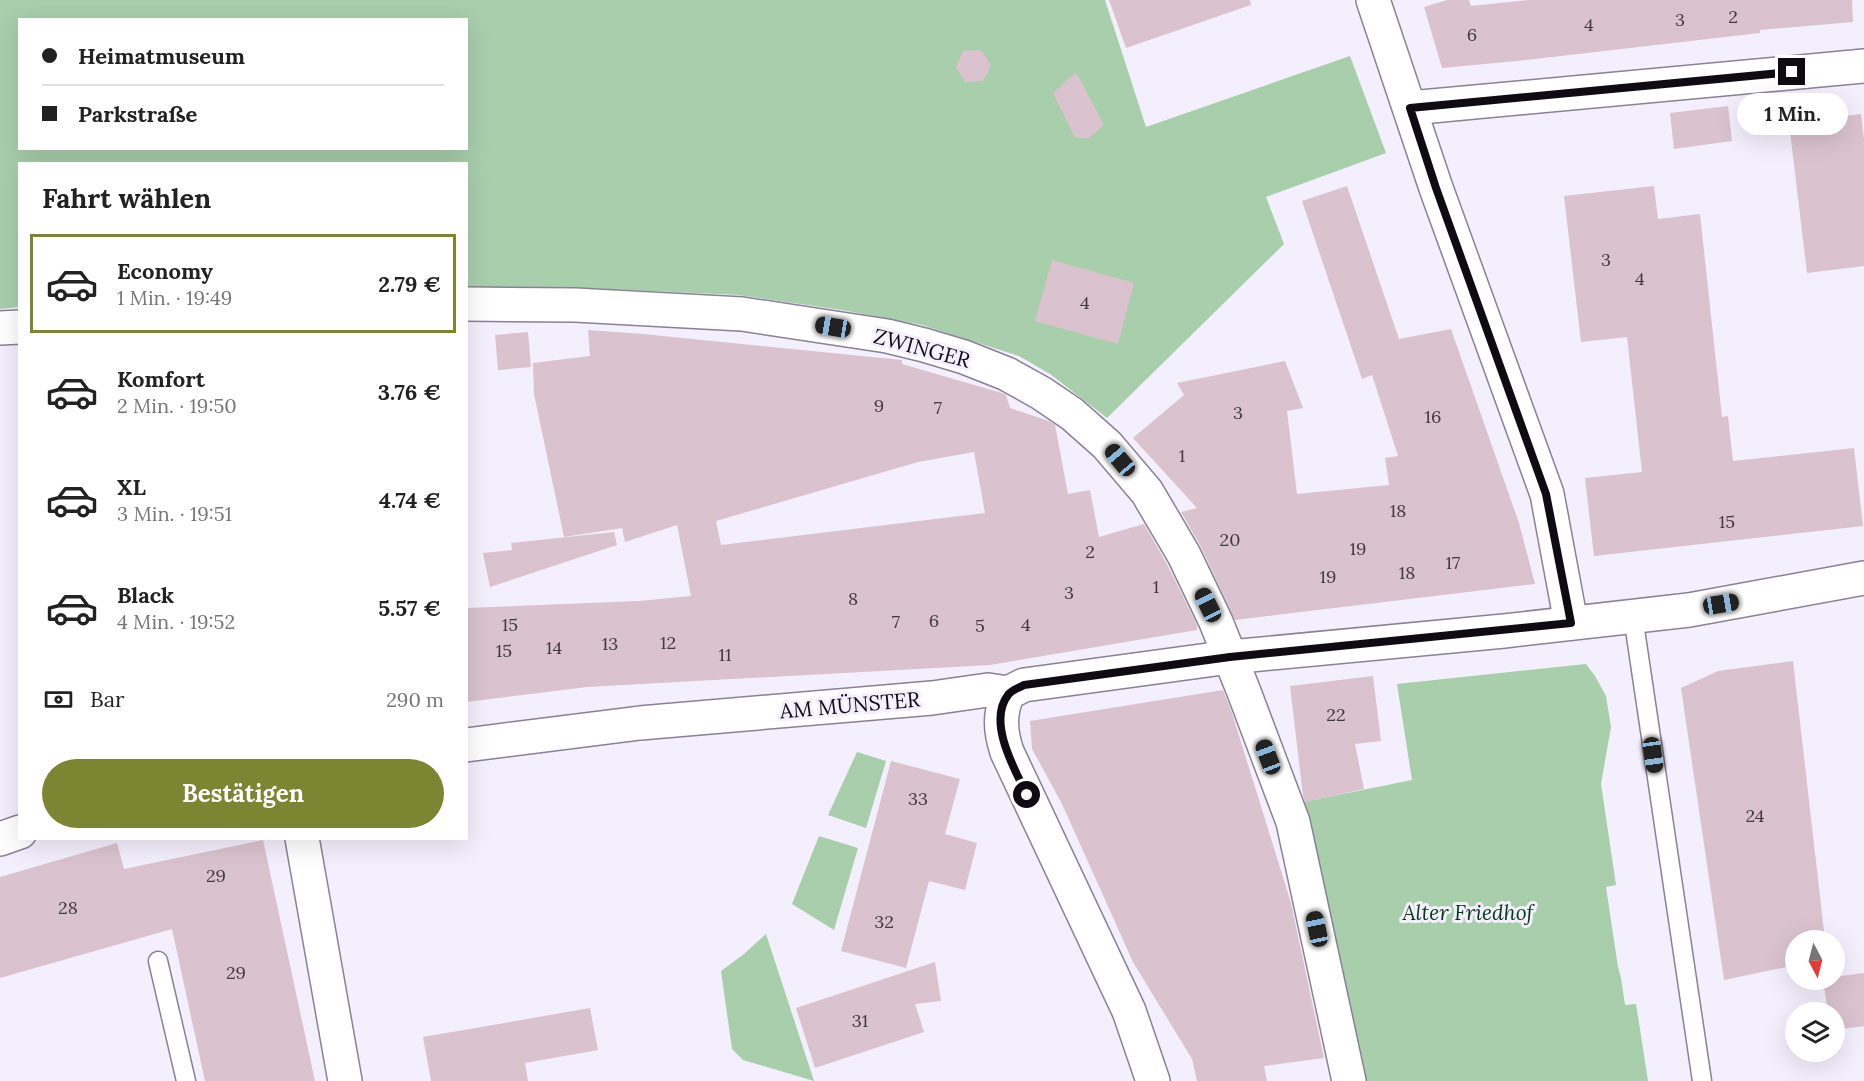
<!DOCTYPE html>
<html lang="de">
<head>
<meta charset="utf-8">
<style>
	:root { --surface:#fff; --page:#f6f6f6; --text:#222; --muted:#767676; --line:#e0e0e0; --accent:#7c8532 }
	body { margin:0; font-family:Lora,serif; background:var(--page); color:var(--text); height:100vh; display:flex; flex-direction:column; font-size:22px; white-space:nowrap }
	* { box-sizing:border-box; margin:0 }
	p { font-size:20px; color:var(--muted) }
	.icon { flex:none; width:33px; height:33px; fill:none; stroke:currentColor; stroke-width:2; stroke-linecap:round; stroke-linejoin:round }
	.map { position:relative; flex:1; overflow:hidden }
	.details { position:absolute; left:18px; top:162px; width:450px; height:678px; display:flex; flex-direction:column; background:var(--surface); border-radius:0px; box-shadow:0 6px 24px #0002 }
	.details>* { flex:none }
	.top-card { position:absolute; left:18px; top:18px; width:450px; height:132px; border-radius:0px; box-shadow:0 6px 24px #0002; display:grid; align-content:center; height:132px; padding:0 24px; background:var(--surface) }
	.needle { width:39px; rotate:173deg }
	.fabs { position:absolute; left:1785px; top:930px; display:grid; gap:12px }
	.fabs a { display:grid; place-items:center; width:60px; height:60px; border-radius:50%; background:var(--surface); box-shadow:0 6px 24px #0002; font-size:30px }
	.end { position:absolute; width:27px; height:27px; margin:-14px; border:8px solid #0e0b12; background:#fff; box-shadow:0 0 0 3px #fff }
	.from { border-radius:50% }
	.bubble { position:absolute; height:42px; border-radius:21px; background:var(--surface); box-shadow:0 6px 24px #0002; font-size:20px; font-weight:700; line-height:42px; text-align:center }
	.car { position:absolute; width:18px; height:36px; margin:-18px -9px; border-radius:8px; box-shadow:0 0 4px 2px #0007; background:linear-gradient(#222 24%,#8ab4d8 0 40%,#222 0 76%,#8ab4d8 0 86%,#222 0) }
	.top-card b { display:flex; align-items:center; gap:21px; height:57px; font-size:22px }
	.top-card b+b { border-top:2px solid var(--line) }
	.top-card i { width:15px; height:15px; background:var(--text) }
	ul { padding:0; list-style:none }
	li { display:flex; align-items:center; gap:18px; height:99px; margin:0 12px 9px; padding:0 12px; border:3px solid transparent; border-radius:0px }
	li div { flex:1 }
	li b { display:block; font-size:22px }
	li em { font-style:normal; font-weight:700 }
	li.on { border-color:var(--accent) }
	li>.icon { width:54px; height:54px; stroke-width:1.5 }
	h2 { padding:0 24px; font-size:27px; line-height:72px }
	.pay { display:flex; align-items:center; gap:15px; height:66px; padding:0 24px; font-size:22px }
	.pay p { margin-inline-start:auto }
	.cta { display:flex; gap:12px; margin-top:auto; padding:12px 24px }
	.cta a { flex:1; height:69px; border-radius:36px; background:var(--accent); color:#fff; font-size:24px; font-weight:700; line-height:69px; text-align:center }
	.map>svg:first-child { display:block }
	.green { fill:#a8ceac; fill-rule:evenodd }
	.building { fill:#dac3ce; fill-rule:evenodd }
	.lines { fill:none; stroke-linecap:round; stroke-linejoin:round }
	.lane-casing { stroke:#898195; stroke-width:21 }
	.street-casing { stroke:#898195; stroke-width:36 }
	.lane { stroke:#fff; stroke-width:18 }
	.street { stroke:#fff; stroke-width:33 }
	.route { stroke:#0e0b12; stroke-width:8 }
	.labels { text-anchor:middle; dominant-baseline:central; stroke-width:6; stroke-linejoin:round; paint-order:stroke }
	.number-label { font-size:18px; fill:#413941 }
	.street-label { font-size:21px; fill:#0e0b12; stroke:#f4effc }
	.park-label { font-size:21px; font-style:italic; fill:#033b14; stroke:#f4effc }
</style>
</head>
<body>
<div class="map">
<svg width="1864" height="1081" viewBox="0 0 1864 1081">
	<rect width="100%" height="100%" fill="#f4effc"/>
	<g class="green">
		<path d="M0 0H1105L1146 127 1350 56 1386 153 1266 197 1284 244 1107 418 1050 374 1019 356 922 325 842 310 738 295 588 288 467 287 466 164H20L19 307 0 309ZM20 20H466V148H20Z"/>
		<polygon points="1586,664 1595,676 1606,696 1611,727 1601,784 1616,885 1606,887 1618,967 1621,978 1625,1005 1636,1004 1648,1081 1365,1081 1327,926 1293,804 1412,780 1397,684"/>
		<polygon points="857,752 886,761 866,828 828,815"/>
		<polygon points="819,836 858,848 834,930 792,904"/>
		<polygon points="766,934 814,1081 743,1060 732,1049 721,971 744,954"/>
	</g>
	<g class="building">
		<polygon points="1109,0 1250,0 1251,5 1126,48"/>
		<polygon points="1447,0 1469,0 1471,6 1529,0 1852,0 1853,22 1760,30 1760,33 1517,61 1442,68 1424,7"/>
		<polygon points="981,50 991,65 983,81 965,82 956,67 963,51"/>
		<polygon points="1076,72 1104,125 1089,138 1075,138 1053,93"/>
		<polygon points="1728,106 1732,141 1674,149 1670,113"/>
		<polygon points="1861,114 1864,139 1864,266 1807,273 1789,123"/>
		<polygon points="1347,186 1399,339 1451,329 1519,523 1535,584 1235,620 1201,547 1181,512 1197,508 1133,438 1184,395 1177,383 1285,361 1303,408 1287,411 1297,494 1389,485 1385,458 1398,456 1372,375 1362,379 1302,201"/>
		<polygon points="1654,186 1658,219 1700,214 1722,417 1728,416 1733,461 1854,448 1863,526 1594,556 1585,478 1642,472 1627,337 1581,342 1564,196"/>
		<polygon points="1052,260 1134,283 1118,344 1035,321"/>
		<path d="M588 330 643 334 902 360V364L1002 393 1006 395 1010 408 1049 421 1055 425 1068 494 1090 490 1099 537 1144 524 1167 564 1197 625V630L990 665 587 687 466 702V608L639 601 691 596 677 525 625 542 622 528 564 537 534 394 533 363 590 356ZM974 452 985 513 721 545 716 521 918 462Z"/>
		<polygon points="528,332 531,367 498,370 495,335"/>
		<polygon points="614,532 617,545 490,587 483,553 512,550 511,543"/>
		<polygon points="1793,661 1825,940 1796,940 1796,965 1724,980 1681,688 1718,671"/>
		<polygon points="1373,676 1381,741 1355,744 1364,789 1305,802 1303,796 1290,686"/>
		<polygon points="1223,690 1232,713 1291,903 1324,1058 1264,1066 1267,1081 1197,1081 1192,1059 1133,962 1062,804 1032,749 1030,721"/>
		<polygon points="891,761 960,779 945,834 977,843 965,890 929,881 906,968 841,951"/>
		<polygon points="263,840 315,1081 205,1081 172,929 0,978 0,877 117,843 124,869"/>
		<polygon points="935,962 941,1001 915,1004 924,1032 815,1068 796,1008"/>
		<polygon points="1864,973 1864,1026 1834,1030 1834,1012 1828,1012 1823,980 1834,980 1834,977"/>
		<polygon points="590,1008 598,1050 525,1063 528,1081 431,1081 423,1037"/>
	</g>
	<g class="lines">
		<g class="lane-casing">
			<g id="lane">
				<polyline points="1633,616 1702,1081"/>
				<polyline points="158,961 186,1081"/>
			</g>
		</g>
		<g class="street-casing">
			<g id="street">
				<polyline points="1373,0 1436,188 1547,494 1571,623"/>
				<polyline points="1410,108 1864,66"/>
				<polyline points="466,304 575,305 742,314 887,336 924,345 964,357 1007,374 1041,393 1072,414 1107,445 1147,492 1184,555 1216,622 1244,692 1293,822 1349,1081"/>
				<polyline points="0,328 20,327"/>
				<path d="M1008 693C999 714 1000 731 1007 752L1129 1011 1153 1081"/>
				<polyline points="466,745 640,723 932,698 988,690 1008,693 1024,685 1230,657 1504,631 1689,610 1864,578"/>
				<polyline points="302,838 345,1081"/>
				<polyline points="0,839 20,832"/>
			</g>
		</g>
		<use href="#lane" class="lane"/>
		<use href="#street" class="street"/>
	</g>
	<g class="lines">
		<path class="route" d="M1027 795C1015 770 987 722 1008 695 1011 690 1019 688 1024 685L1230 657 1571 623 1546 494 1436 188 1410 108 1792 72"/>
	</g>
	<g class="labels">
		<g class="number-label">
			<text x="1733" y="16">2</text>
			<text x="1680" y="19">3</text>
			<text x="1589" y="24">4</text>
			<text x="1472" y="34">6</text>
			<text x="1606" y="259">3</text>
			<text x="1640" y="278">4</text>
			<text x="1085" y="302">4</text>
			<text x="879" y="405">9</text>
			<text x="938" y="407">7</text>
			<text x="1238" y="412">3</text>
			<text x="1433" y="416">16</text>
			<text x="1182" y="455">1</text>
			<text x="1398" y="510">18</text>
			<text x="1727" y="521">15</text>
			<text x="1230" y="539">20</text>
			<text x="1358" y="548">19</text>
			<text x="1090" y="551">2</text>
			<text x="1453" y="562">17</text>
			<text x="1407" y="572">18</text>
			<text x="1328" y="576">19</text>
			<text x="1156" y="586">1</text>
			<text x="1069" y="592">3</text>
			<text x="853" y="598">8</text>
			<text x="934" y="620">6</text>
			<text x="896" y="621">7</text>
			<text x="510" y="624">15</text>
			<text x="1026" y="624">4</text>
			<text x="980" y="625">5</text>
			<text x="668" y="642">12</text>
			<text x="610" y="643">13</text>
			<text x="554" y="647">14</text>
			<text x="504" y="650">15</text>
			<text x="725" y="654">11</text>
			<text x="1336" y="714">22</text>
			<text x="918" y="798">33</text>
			<text x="1755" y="815">24</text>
			<text x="216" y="875">29</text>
			<text x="68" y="907">28</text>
			<text x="884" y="921">32</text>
			<text x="236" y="972">29</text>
			<text x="860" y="1020">31</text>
		</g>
		<g class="street-label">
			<text transform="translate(922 348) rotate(15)">ZWINGER</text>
			<text transform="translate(850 705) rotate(-5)">AM MÜNSTER</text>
		</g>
		<g class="park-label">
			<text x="1468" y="912">Alter Friedhof</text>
		</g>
	</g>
</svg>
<div class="fabs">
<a><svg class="needle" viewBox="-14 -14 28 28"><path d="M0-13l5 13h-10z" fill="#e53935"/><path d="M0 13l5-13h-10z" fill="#767676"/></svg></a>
<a><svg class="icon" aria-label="layers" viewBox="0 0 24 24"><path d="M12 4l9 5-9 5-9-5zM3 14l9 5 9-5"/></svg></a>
</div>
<i class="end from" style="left:1027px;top:795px"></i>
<i class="end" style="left:1792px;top:72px"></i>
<div class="bubble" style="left:1737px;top:93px;width:111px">1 Min.</div>
<i class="car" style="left:833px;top:327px;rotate:279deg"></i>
<i class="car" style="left:1120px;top:460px;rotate:320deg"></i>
<i class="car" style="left:1721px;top:604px;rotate:81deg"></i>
<i class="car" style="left:1208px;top:605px;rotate:334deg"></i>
<i class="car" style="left:1653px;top:755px;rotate:172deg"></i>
<i class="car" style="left:1268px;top:757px;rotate:339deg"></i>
<i class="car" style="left:1317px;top:929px;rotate:348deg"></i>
<div class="top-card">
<b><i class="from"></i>Heimatmuseum</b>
<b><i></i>Parkstraße</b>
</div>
<section class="details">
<h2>Fahrt wählen</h2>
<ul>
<li class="on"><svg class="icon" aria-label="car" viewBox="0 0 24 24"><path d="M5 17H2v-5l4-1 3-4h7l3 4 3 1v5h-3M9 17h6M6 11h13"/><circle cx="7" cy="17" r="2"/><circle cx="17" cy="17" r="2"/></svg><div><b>Economy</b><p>1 Min. · 19:49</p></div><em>2.79 €</em></li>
<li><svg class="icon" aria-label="car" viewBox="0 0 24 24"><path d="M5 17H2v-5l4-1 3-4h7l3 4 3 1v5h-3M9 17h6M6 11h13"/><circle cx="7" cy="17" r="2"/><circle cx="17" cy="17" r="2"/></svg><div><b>Komfort</b><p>2 Min. · 19:50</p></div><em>3.76 €</em></li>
<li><svg class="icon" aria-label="car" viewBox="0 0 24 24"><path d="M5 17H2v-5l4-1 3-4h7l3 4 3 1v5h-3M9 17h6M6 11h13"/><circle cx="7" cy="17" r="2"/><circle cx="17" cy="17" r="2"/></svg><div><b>XL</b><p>3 Min. · 19:51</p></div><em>4.74 €</em></li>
<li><svg class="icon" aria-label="car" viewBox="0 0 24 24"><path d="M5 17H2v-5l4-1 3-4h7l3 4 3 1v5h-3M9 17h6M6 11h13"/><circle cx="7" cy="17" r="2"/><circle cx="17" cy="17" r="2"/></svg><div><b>Black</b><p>4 Min. · 19:52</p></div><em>5.57 €</em></li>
</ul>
<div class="pay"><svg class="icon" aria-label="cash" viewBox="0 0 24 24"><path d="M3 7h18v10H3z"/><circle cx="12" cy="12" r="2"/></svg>Bar<p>290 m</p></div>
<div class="cta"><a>Bestätigen</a></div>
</section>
</div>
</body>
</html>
